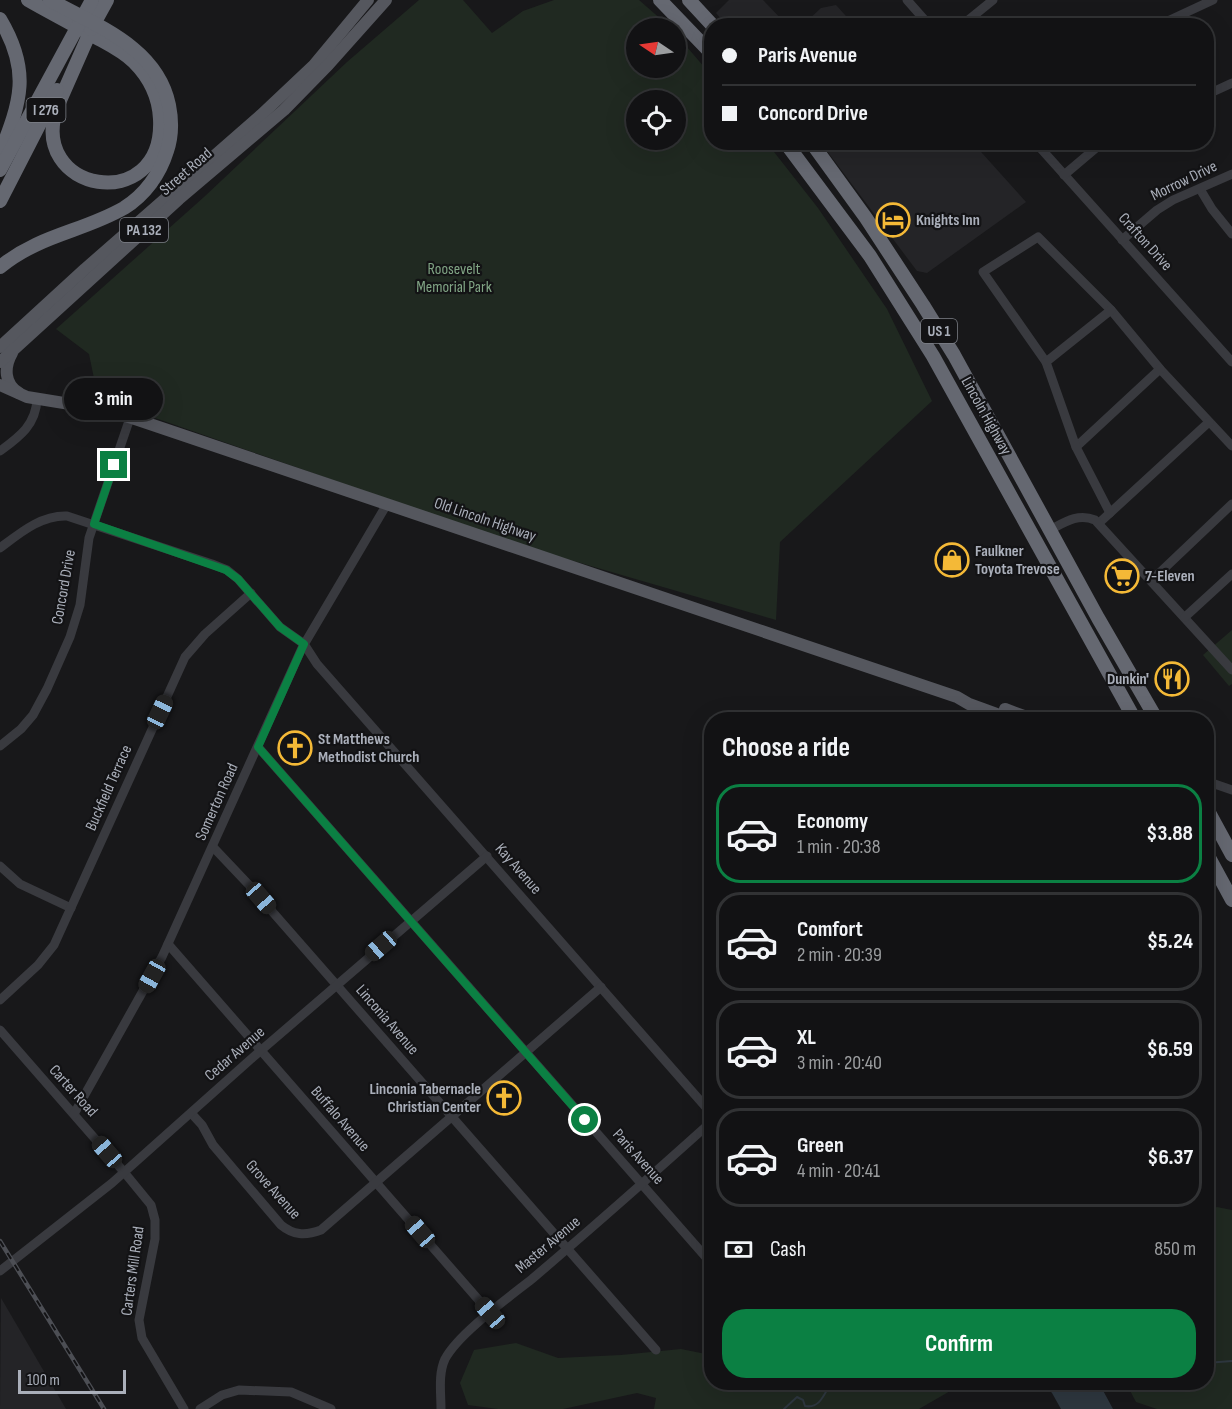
<!DOCTYPE html>
<html lang="en">
<head>
<meta charset="utf-8">
<style>
	:root { --surface:#121214; --page:#1b1b1d; --text:#f1f3f6; --muted:#9c9ea0; --line:#313234; --accent:#0b8043 }
	body { margin:0; font-family:"Sofia Sans Condensed",sans-serif; background:var(--page); color:var(--text); height:100vh; display:flex; flex-direction:column; font-size:22px; white-space:nowrap }
	* { box-sizing:border-box; margin:0 }
	p { font-size:20px; color:var(--muted) }
	.icon { flex:none; width:33px; height:33px; fill:none; stroke:currentColor; stroke-width:2; stroke-linecap:round; stroke-linejoin:round }
	.map { position:relative; flex:1; overflow:hidden }
	.panel { position:absolute; left:704px; top:712px; width:510px; height:678px; display:flex; flex-direction:column; background:var(--surface); border-radius:24px; box-shadow:0 6px 24px #0002,0 0 0 2px var(--line) }
	.panel>* { flex:none }
	.banner { position:absolute; left:704px; top:18px; width:510px; height:132px; border-radius:24px; box-shadow:0 6px 24px #0002,0 0 0 2px var(--line); display:grid; align-content:center; height:132px; padding:0 18px; background:var(--surface) }
	.needle { width:39px; rotate:283deg }
	.buttons { position:absolute; left:626px; top:18px; display:grid; gap:12px }
	.buttons a { display:grid; place-items:center; width:60px; height:60px; border-radius:50%; background:var(--surface); box-shadow:0 6px 24px #0002,0 0 0 2px var(--line); font-size:30px }
	.scale { position:absolute; left:18px; bottom:15px; width:108px; box-sizing:border-box; padding-left:6px; border:3px solid #aaafba; border-top:0; font-size:16px; line-height:21px; white-space:nowrap; color:#aaafba; -webkit-text-stroke:4px #131315; paint-order:stroke }
	.end { position:absolute; width:27px; height:27px; margin:-14px; border:8px solid #0b8043; background:#fff; box-shadow:0 0 0 3px #fff }
	.from { border-radius:50% }
	.bubble { position:absolute; height:42px; border-radius:21px; background:var(--surface); box-shadow:0 6px 24px #0002,0 0 0 2px var(--line); font-size:20px; font-weight:700; line-height:42px; text-align:center }
	.car { position:absolute; width:18px; height:36px; margin:-18px -9px; border-radius:8px; box-shadow:0 0 4px 2px #0007; background:linear-gradient(#222 24%,#8ab4d8 0 40%,#222 0 76%,#8ab4d8 0 86%,#222 0) }
	.banner b { display:flex; align-items:center; gap:21px; height:57px; font-size:22px }
	.banner b+b { border-top:2px solid var(--line) }
	.banner i { width:15px; height:15px; background:var(--text) }
	ul { padding:0; list-style:none }
	li { display:flex; align-items:center; gap:18px; height:99px; margin:0 12px 9px; padding:0 6px; border:3px solid var(--line); border-radius:24px }
	li div { flex:1 }
	li b { display:block; font-size:22px }
	li em { font-style:normal; font-weight:700 }
	li.current { border-color:var(--accent) }
	li>.icon { width:54px; height:54px; stroke-width:1.5 }
	h2 { padding:0 18px; font-size:27px; line-height:72px }
	.pay { display:flex; align-items:center; gap:15px; height:66px; padding:0 18px; font-size:22px }
	.pay p { margin-inline-start:auto }
	.cta { display:flex; gap:12px; margin-top:auto; padding:12px 18px }
	.cta a { flex:1; height:69px; border-radius:24px; background:var(--accent); color:#fff; font-size:24px; font-weight:700; line-height:69px; text-align:center }
	.map>svg:first-child { display:block }
	.built { fill:#242427 }
	.green { fill:#202921; fill-rule:evenodd }
	.water { fill:#2e373f }
	.lines { fill:none; stroke-linecap:round; stroke-linejoin:round }
	.stream { stroke:#2e373f; stroke-width:2 }
	.minor { stroke:#393a3f; stroke-width:9 }
	.major { stroke:#55575e; stroke-width:12 }
	.highway { stroke:#656871; stroke-width:14 }
	.rail-casing { stroke:#4c4e54; stroke-width:4.5 }
	.rail { stroke:#131315; stroke-width:2; stroke-dasharray:7; stroke-linecap:butt }
	.route { stroke:#0b8043; stroke-width:8 }
	.labels { text-anchor:middle; dominant-baseline:central; stroke-width:4.5; stroke-linejoin:round; paint-order:stroke }
	.shield { fill:#131315; stroke:#7d8088; stroke-width:1.5 }
	.shield-label { font-size:15px; font-weight:bold; fill:#aaafba }
	.street-label { font-size:16px; fill:#aaafba; stroke:#131315 }
	.poi-label { font-size:16px; font-weight:bold; fill:#aaafba; stroke:#131315; text-anchor:start }
	.park-label { font-size:16px; fill:#81a585; stroke:#131315 }
</style>
</head>
<body>
<div class="map">
<svg width="1232" height="1409" viewBox="0 0 1232 1409">
	<rect width="100%" height="100%" fill="#18181a"/>
	<g class="built">
		<polygon points="729,0 763,0 787,25 726,25 716,13"/>
		<polygon points="836,5 854,25 803,25 821,8"/>
		<polygon points="821,143 973,143 1026,202 927,273 917,271"/>
		<polygon points="1,1298 66,1409 0,1409"/>
	</g>
	<g class="green">
		<path d="M419 0H463L492 33 523 11 554 0H639L671 28H636V68H675V33L711 75V142L767 143 818 208 887 309 932 401 780 542 776 620 519 545 98 398 89 354 56 329 204 197 347 62ZM636 100H675V140H636Z"/>
		<polygon points="1232,630 1232,684 1229,686 1203,655"/>
		<polygon points="1217,1207 1232,1210 1232,1409 1157,1409 1136,1402 1126,1383 1206,1383 1206,1211"/>
		<polygon points="516,1343 558,1358 621,1355 681,1349 711,1355 711,1383 964,1383 919,1409 654,1409 656,1398 637,1393 563,1409 498,1409 468,1405 460,1383 474,1350"/>
	</g>
	<polygon class="water" points="1043,1383 1099,1383 1113,1409 1061,1409 1052,1393"/>
	<g class="lines">
		<g class="stream">
			<polyline points="1206,1363 1232,1361"/>
			<path d="M784 1409 797 1397 803 1400 805 1406C820 1409 824 1394 831 1383"/>
		</g>
		<g class="minor">
			<polyline points="907,0 930,26"/>
			<polyline points="961,26 993,0"/>
			<polyline points="1157,26 1213,0"/>
			<polyline points="1206,95 1232,83"/>
			<polyline points="1035,142 1232,362"/>
			<polyline points="1064,175 1103,142"/>
			<polyline points="1200,189 1212,209 1232,234"/>
			<polyline points="1122,240 1157,210 1173,200 1232,174"/>
			<polyline points="1046,362 983,272 1038,237 1111,310 1160,369 1232,446"/>
			<polyline points="1076,447 1160,369"/>
			<path d="M0 451C19 437 36 425 37 399"/>
			<polyline points="1110,513 1076,447 1046,362 1111,310"/>
			<polyline points="1099,523 1209,422"/>
			<path d="M1050 530C1065 522 1078 513 1095 520L1232 670"/>
			<path d="M0 548C20 533 41 515 67 516L212 564 227 570 238 579 280 627 304 644 317 664 711 1113"/>
			<polyline points="1152,580 1232,504"/>
			<polyline points="1185,617 1232,574"/>
			<polyline points="0,746 21,729 33,715 47,689 70,637 80,605 89,538 130,418"/>
			<polyline points="258,747 711,1263"/>
			<polyline points="1206,781 1232,790"/>
			<polyline points="213,847 249,885 656,1350"/>
			<polyline points="0,866 20,884 71,908"/>
			<polyline points="168,944 490,1313"/>
			<polyline points="0,1000 38,965 54,945 185,657 205,634 251,593"/>
			<polyline points="0,1030 124,1172 151,1205 155,1220 155,1239 139,1320 142,1338 184,1409"/>
			<path d="M191 1113 202 1125 213 1145 281 1225C293 1235 305 1236 321 1230L601 987"/>
			<polyline points="74,1114 162,957 302,648 387,504"/>
			<polyline points="0,1271 112,1183 251,1059 487,856"/>
			<polyline points="200,1409 222,1395 239,1390 291,1392 331,1409"/>
			<path d="M441 1409C441 1393 438 1374 445 1359 458 1334 508 1298 532 1279 592 1228 652 1175 711 1122"/>
		</g>
		<g class="major">
			<polyline points="0,347 85,269 261,115 314,65 368,0"/>
			<path d="M12 353C4 367 4 384 19 393"/>
			<polyline points="0,362 179,199 284,110 328,65 386,0"/>
			<polyline points="0,385 27,397 107,410 138,420 957,697 969,704 1013,720"/>
			<polyline points="1005,709 1035,720"/>
		</g>
		<g class="highway">
			<path d="M28 0C49 12 70 23 92 35 106 43 122 50 134 62 149 77 159 97 160 119 165 217 24 193 58 105L95 21"/>
			<polyline points="660,0 711,53"/>
			<polyline points="689,0 713,26"/>
			<path d="M0 19C31 71 21 101 0 154"/>
			<polyline points="91,29 107,0"/>
			<polyline points="785,142 870,256 933,356 1135,720"/>
			<polyline points="811,142 866,218 923,305 954,355 1098,618 1157,720"/>
			<polyline points="0,170 92,0"/>
			<polyline points="0,201 57,90"/>
			<path d="M0 267C41 234 82 232 124 208 145 195 160 174 167 151 172 136 172 120 169 105 157 47 97 26 50 0"/>
			<polyline points="1206,807 1232,855"/>
			<polyline points="1206,852 1232,900"/>
		</g>
		<g class="rail-casing">
			<polyline id="rail" points="0,1241 104,1409"/>
		</g>
		<use href="#rail" class="rail"/>
	</g>
	<g class="lines">
		<polyline class="route" points="114,465 94,524 226,570 238,579 280,627 304,644 258,747 585,1120"/>
	</g>
	<defs>
		<g id="hotel-ring" transform="scale(1.725)"><circle r="9.5" fill="#131315" stroke="#f4b937" stroke-width="1.5"/><path d="M-6-4.5h1.5V1H6V5H4.5V3h-9V5H-6ZM-4 0a1.8 1.8 0 1 1 3.6 0ZM.5 0V-2.5h3Q6-2.5 6 0Z" fill="#f4b937"/></g>
		<g id="shop-ring" transform="scale(1.725)"><circle r="9.5" fill="#131315" stroke="#f4b937" stroke-width="1.5"/><path d="M-5-2.5h2.3a2.7 3.5 0 0 1 5.4 0H5L5.5 6h-11ZM-1.5-2.5h3a1.5 2.3 0 0 0-3 0Z" fill="#f4b937"/></g>
		<g id="supermarket-ring" transform="scale(1.725)"><circle r="9.5" fill="#131315" stroke="#f4b937" stroke-width="1.5"/><path d="M-6-5.5h2.5l.6 2H6L4.5 2H-2.5L-4.4-4H-6ZM-1.5 3.2a1.3 1.3 0 1 0 .1 0ZM3 3.2a1.3 1.3 0 1 0 .1 0Z" fill="#f4b937"/></g>
		<g id="restaurant-ring" transform="scale(1.725)"><circle r="9.5" fill="#131315" stroke="#f4b937" stroke-width="1.5"/><path d="M-5-6h1v4h1v-4h1v4h1v-4h1v5L-1.5 .5V6h-2V.5L-5-1ZM5-6V6H3V1.5H1.5Q1.5-4 5-6Z" fill="#f4b937"/></g>
		<g id="church-ring" transform="scale(1.725)"><circle r="9.5" fill="#131315" stroke="#f4b937" stroke-width="1.5"/><path d="M-1.2-6h2.4v3.5h3.3v2.4h-3.3V6h-2.4V-.1h-3.3v-2.4h3.3Z" fill="#f4b937"/></g>
	</defs>
	<g fill-rule="evenodd">
		<use href="#hotel-ring" x="893" y="220"/>
		<use href="#shop-ring" x="952" y="560"/>
		<use href="#supermarket-ring" x="1122" y="576"/>
		<use href="#restaurant-ring" x="1172" y="679"/>
		<use href="#church-ring" x="295" y="748"/>
		<use href="#church-ring" x="504" y="1098"/>
	</g>
	<g class="labels">
		<g class="shield">
			<rect x="26.5" y="98" width="39" height="24" rx="4.5"/>
			<rect x="120" y="218" width="48" height="24" rx="4.5"/>
			<rect x="921" y="319" width="36" height="24" rx="4.5"/>
		</g>
		<g class="shield-label">
			<text x="46" y="110">I 276</text>
			<text x="144" y="230">PA 132</text>
			<text x="939" y="331">US 1</text>
		</g>
		<g class="street-label">
			<text transform="translate(186 172) rotate(-41)">Street Road</text>
			<text transform="translate(1184 181) rotate(-26)">Morrow Drive</text>
			<text transform="translate(1145 242) rotate(48)">Crafton Drive</text>
			<text transform="translate(986 416) rotate(61)">Lincoln Highway</text>
			<text transform="translate(485 520) rotate(19)">Old Lincoln Highway</text>
			<text transform="translate(64 587) rotate(-80)">Concord Drive</text>
			<text transform="translate(109 788) rotate(-66)">Buckfield Terrace</text>
			<text transform="translate(217 802) rotate(-66)">Somerton Road</text>
			<text transform="translate(518 869) rotate(49)">Kay Avenue</text>
			<text transform="translate(387 1020) rotate(49)">Linconia Avenue</text>
			<text transform="translate(235 1054) rotate(-41)">Cedar Avenue</text>
			<text transform="translate(73 1091) rotate(48)">Carter Road</text>
			<text transform="translate(340 1119) rotate(49)">Buffalo Avenue</text>
			<text transform="translate(638 1157) rotate(48)">Paris Avenue</text>
			<text transform="translate(273 1190) rotate(48)">Grove Avenue</text>
			<text transform="translate(548 1245) rotate(-40)">Master Avenue</text>
			<text transform="translate(133 1271) rotate(-82)">Carters Mill Road</text>
		</g>
		<g class="poi-label">
			<text x="916" y="220">Knights Inn</text>
			<text x="975" y="551">Faulkner<tspan x="975" dy="18">Toyota Trevose</tspan></text>
			<text x="1145" y="576">7-Eleven</text>
			<text x="1149" y="679" text-anchor="end">Dunkin'</text>
			<text x="318" y="739">St Matthews<tspan x="318" dy="18">Methodist Church</tspan></text>
			<text x="481" y="1089" text-anchor="end">Linconia Tabernacle<tspan x="481" dy="18">Christian Center</tspan></text>
		</g>
		<g class="park-label">
			<text x="454" y="269">Roosevelt<tspan x="454" dy="18">Memorial Park</tspan></text>
		</g>
	</g>
</svg>
<div class="buttons">
<a><svg class="needle" viewBox="-14 -14 28 28"><path d="M0-13l5 13h-10z" fill="#e53935"/><path d="M0 13l5-13h-10z" fill="#9c9ea0"/></svg></a>
<a><svg class="icon" aria-label="locate" viewBox="0 0 24 24"><circle cx="12" cy="12" r="6"/><path d="M12 2v4M12 18v4M2 12h4M18 12h4"/></svg></a>
</div>
<div class="scale">100 m</div>
<i class="end from" style="left:585px;top:1120px"></i>
<i class="end" style="left:114px;top:465px"></i>
<div class="bubble" style="left:64px;top:378px;width:99px">3 min</div>
<i class="car" style="left:160px;top:712px;rotate:25deg"></i>
<i class="car" style="left:261px;top:898px;rotate:139deg"></i>
<i class="car" style="left:381px;top:946px;rotate:229deg"></i>
<i class="car" style="left:152px;top:976px;rotate:209deg"></i>
<i class="car" style="left:107px;top:1152px;rotate:319deg"></i>
<i class="car" style="left:420px;top:1232px;rotate:319deg"></i>
<i class="car" style="left:490px;top:1313px;rotate:319deg"></i>
<div class="banner">
<b><i class="from"></i>Paris Avenue</b>
<b><i></i>Concord Drive</b>
</div>
<section class="panel">
<h2>Choose a ride</h2>
<ul>
<li class="current"><svg class="icon" aria-label="car" viewBox="0 0 24 24"><path d="M5 17H2v-5l4-1 3-4h7l3 4 3 1v5h-3M9 17h6M6 11h13"/><circle cx="7" cy="17" r="2"/><circle cx="17" cy="17" r="2"/></svg><div><b>Economy</b><p>1 min · 20:38</p></div><em>$3.88</em></li>
<li><svg class="icon" aria-label="car" viewBox="0 0 24 24"><path d="M5 17H2v-5l4-1 3-4h7l3 4 3 1v5h-3M9 17h6M6 11h13"/><circle cx="7" cy="17" r="2"/><circle cx="17" cy="17" r="2"/></svg><div><b>Comfort</b><p>2 min · 20:39</p></div><em>$5.24</em></li>
<li><svg class="icon" aria-label="car" viewBox="0 0 24 24"><path d="M5 17H2v-5l4-1 3-4h7l3 4 3 1v5h-3M9 17h6M6 11h13"/><circle cx="7" cy="17" r="2"/><circle cx="17" cy="17" r="2"/></svg><div><b>XL</b><p>3 min · 20:40</p></div><em>$6.59</em></li>
<li><svg class="icon" aria-label="car" viewBox="0 0 24 24"><path d="M5 17H2v-5l4-1 3-4h7l3 4 3 1v5h-3M9 17h6M6 11h13"/><circle cx="7" cy="17" r="2"/><circle cx="17" cy="17" r="2"/></svg><div><b>Green</b><p>4 min · 20:41</p></div><em>$6.37</em></li>
</ul>
<div class="pay"><svg class="icon" aria-label="cash" viewBox="0 0 24 24"><path d="M3 7h18v10H3z"/><circle cx="12" cy="12" r="2"/></svg>Cash<p>850 m</p></div>
<div class="cta"><a>Confirm</a></div>
</section>
</div>
</body>
</html>
